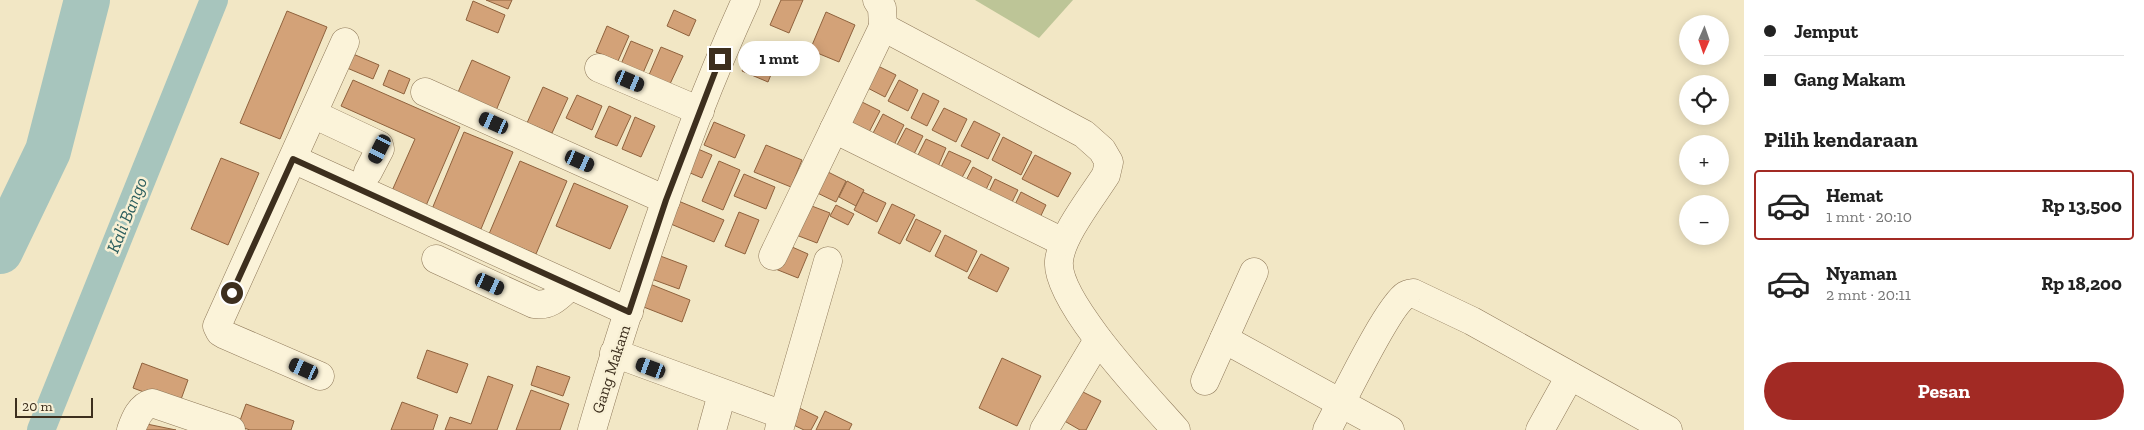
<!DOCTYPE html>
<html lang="id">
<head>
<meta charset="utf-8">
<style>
	:root { --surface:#fff; --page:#f2f2f2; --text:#222; --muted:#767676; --line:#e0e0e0; --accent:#a22a24 }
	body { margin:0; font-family:"Zilla Slab",serif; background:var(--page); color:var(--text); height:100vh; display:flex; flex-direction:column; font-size:19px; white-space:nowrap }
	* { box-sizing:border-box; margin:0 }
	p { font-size:16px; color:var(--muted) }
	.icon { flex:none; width:28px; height:28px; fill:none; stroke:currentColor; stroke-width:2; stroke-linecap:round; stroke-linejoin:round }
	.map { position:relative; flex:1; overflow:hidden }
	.details { display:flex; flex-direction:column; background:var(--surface); width:400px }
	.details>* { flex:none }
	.hud { display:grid; align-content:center; height:110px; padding:0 20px; background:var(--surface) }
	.needle { width:32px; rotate:182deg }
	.controls { position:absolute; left:1679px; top:15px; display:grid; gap:10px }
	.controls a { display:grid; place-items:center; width:50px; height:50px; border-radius:50%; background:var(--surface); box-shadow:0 2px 12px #0003; font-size:25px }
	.scale { position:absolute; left:15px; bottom:12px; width:78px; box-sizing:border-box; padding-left:5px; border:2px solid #3d2f1e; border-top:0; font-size:14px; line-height:18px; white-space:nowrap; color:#3d2f1e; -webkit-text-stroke:4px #f8f0d5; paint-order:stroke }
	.end { position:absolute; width:22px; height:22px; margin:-11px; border:6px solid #3d2f1e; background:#fff; box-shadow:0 0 0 2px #fff }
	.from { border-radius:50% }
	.bubble { position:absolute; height:35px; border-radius:18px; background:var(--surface); box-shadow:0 2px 12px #0003; font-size:16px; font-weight:700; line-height:35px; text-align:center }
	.car { position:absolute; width:15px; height:30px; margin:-15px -8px; border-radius:6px; box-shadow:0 0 4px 1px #0007; background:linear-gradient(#222 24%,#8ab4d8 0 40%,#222 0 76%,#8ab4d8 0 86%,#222 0) }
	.hud b { display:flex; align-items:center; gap:18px; height:48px; font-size:19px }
	.hud b+b { border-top:1px solid var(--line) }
	.hud i { width:12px; height:12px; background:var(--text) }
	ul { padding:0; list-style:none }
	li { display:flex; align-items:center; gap:15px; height:70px; margin:0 10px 8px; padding:0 10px; border:2px solid transparent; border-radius:5px }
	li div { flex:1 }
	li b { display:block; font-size:19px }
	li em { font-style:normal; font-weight:700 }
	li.active { border-color:var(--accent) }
	li>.icon { width:45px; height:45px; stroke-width:1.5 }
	h2 { padding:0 20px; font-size:22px; line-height:60px }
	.cta { display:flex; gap:10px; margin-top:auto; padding:10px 20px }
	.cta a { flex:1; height:58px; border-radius:30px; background:var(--accent); color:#fff; font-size:20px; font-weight:700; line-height:58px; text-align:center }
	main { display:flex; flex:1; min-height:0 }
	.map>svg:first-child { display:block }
	.cemetery { fill:#bdc597 }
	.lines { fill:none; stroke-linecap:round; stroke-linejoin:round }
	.canal { stroke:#a7c5bd; stroke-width:28 }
	.river { stroke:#a7c5bd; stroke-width:46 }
	.building { fill:#d3a278; stroke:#8f623d }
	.minor-casing { stroke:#8e7859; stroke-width:29 }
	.minor { stroke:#fbf3d9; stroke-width:28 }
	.route { stroke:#3d2f1e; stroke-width:6 }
	.labels { text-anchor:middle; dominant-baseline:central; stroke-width:5; stroke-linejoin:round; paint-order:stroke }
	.street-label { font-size:16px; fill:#3d2f1e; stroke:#f8f0d5 }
	.water-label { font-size:18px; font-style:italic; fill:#2c5e5e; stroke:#f8f0d5 }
</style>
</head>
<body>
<main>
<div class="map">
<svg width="1744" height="430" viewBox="0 0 1744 430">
	<rect width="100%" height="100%" fill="#f2e7c5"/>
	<polygon class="cemetery" points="975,0 1073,0 1039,38"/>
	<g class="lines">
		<polyline class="canal" points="41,430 214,0"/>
		<polyline class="river" points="0,251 48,151 87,0"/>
	</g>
	<g class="building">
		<polygon points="486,0 512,0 508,9"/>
		<polygon points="781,0 803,0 789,33 770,25"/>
		<polygon points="473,1 505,15 498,33 466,20"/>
		<polygon points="674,10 696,20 689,36 667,26"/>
		<polygon points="287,11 327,27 280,139 240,123"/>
		<polygon points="826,12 855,25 839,62 810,50"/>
		<polygon points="607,26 629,36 618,61 596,52"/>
		<polygon points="631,41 653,50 643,73 621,64"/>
		<polygon points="754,45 779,55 768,82 742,71"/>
		<polygon points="661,47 683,56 670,84 649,75"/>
		<polygon points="346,51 379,65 373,79 340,65"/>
		<polygon points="472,60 510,77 495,113 456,97"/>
		<polygon points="870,62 896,75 885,97 860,84"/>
		<polygon points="389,70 410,79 404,94 383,85"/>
		<polygon points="353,80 460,127 425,208 391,193 415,139 341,106"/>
		<polygon points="899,80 918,90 908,111 888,101"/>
		<polygon points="543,87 568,98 552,133 527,123"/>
		<polygon points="923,93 939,101 927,126 911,118"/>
		<polygon points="577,95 602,106 592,130 566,118"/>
		<polygon points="852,97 880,111 867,136 839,123"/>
		<polygon points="609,106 631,116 617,146 595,137"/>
		<polygon points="944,108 967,119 956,142 932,130"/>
		<polygon points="883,114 904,125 894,145 872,135"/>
		<polygon points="635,117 655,126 641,157 622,149"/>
		<polygon points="974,121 1000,134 988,159 961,146"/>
		<polygon points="714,122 745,135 735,158 704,145"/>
		<polygon points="906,128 923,136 914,154 897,145"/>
		<polygon points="464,132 513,152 481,229 432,209"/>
		<polygon points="1003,137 1032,152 1021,175 992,160"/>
		<polygon points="926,139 946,148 937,169 916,159"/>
		<polygon points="766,145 802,160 791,187 754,172"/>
		<polygon points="691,146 712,155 702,178 681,169"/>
		<polygon points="949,151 971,161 959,183 938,173"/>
		<polygon points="1035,155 1071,173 1058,197 1022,179"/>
		<polygon points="221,158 259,173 228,245 191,229"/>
		<polygon points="520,161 567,181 536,254 489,234"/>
		<polygon points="719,161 740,170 723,210 702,201"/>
		<polygon points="818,167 846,181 836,202 807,188"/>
		<polygon points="973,167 992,177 982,198 962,188"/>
		<polygon points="744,174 775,187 766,209 734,196"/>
		<polygon points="995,179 1018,190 1007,212 985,200"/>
		<polygon points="847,181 864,190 856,206 839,197"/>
		<polygon points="574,183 628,206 610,249 556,226"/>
		<polygon points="863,192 886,203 877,222 854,210"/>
		<polygon points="1021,192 1046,205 1035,228 1010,215"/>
		<polygon points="676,200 724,220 714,242 666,222"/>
		<polygon points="804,203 830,213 817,243 791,233"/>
		<polygon points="892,204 915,215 900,244 878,233"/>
		<polygon points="836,205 854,214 848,225 830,216"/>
		<polygon points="739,212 759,220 745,254 725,246"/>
		<polygon points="916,219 941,231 930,252 906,240"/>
		<polygon points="945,235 977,251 967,272 935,256"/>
		<polygon points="783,243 808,254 798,278 773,268"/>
		<polygon points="655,254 687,266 679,289 646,277"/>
		<polygon points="981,254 1009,268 997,292 968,278"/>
		<polygon points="645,282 690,300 682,322 636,304"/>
		<polygon points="427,350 468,364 457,393 417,378"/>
		<polygon points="1002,358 1041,376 1017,426 979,408"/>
		<polygon points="142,363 188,380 179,405 133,388"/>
		<polygon points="537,366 570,377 563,396 531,385"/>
		<polygon points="488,376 513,385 497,430 445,430 450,417 471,424"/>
		<polygon points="1077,389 1101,401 1086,430 1080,430 1061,419"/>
		<polygon points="531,390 569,404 560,430 516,430"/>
		<polygon points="402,402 438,415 433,430 391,430"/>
		<polygon points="246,404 294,421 291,430 250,430 238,426"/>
		<polygon points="791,404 818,417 811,430 804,430 783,420"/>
		<polygon points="825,411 852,424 849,430 816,430"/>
		<polygon points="137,422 176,430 135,430"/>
	</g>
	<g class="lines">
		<g class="minor-casing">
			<g id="minor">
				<path d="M877 0 882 8 883 27 1084 134 1102 150 1109 162 1106 175C1092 197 1061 236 1059 261 1055 301 1148 398 1176 430"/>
				<polyline points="599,68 700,111"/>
				<polyline points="425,92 666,200"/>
				<polyline points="313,114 379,145 380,149 368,172"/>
				<polyline points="834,129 1063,242"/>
				<polyline points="293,159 629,312"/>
				<polyline points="773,256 883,27"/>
				<path d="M436 259 534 304C550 307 559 296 570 286"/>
				<polyline points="1224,339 1390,430"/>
				<polyline points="614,353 783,415"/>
				<polyline points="320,376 225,335 220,332 217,326 345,42"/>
				<polyline points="1205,381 1254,272"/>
				<path d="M131 430C135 419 140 406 152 403L231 430"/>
				<path d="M592 430C634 286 684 136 746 0"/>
				<polyline points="712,430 722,394"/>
				<polyline points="779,430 828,261"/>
				<polyline points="1044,430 1098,340"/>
				<path d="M1327 430C1340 406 1388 305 1406 295 1406 294 1413 293 1413 293L1472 321 1668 430"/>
				<polyline points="1540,430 1570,376"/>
			</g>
		</g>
		<use href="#minor" class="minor"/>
	</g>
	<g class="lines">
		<polyline class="route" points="232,293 293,159 629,312 666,200 720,59"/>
	</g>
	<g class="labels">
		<g class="street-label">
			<text transform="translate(611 369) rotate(-72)">Gang Makam</text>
		</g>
		<g class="water-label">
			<text transform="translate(127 215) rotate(-68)">Kali Bango</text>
		</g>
	</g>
</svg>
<div class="controls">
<a><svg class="needle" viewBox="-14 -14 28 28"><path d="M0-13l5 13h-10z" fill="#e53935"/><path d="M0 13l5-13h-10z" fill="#767676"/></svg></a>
<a><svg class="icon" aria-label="locate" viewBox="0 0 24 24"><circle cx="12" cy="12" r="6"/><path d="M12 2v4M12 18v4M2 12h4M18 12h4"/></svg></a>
<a>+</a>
<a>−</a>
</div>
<div class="scale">20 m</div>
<i class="end from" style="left:232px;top:293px"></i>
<i class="end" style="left:720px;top:59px"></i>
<div class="bubble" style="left:738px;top:41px;width:82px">1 mnt</div>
<i class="car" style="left:630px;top:81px;rotate:113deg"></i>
<i class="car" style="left:494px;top:123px;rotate:294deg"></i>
<i class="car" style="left:380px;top:149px;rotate:207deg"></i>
<i class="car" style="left:580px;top:161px;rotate:114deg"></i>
<i class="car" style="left:490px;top:284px;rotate:115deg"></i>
<i class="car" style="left:651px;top:368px;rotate:290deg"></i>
<i class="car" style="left:304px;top:369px;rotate:294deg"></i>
</div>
<section class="details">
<div class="hud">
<b><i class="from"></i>Jemput</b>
<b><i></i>Gang Makam</b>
</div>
<h2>Pilih kendaraan</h2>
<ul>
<li class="active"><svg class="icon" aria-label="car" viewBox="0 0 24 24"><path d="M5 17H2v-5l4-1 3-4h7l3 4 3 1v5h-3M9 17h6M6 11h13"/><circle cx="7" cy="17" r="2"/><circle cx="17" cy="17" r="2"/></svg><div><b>Hemat</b><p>1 mnt · 20:10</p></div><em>Rp 13,500</em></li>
<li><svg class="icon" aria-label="car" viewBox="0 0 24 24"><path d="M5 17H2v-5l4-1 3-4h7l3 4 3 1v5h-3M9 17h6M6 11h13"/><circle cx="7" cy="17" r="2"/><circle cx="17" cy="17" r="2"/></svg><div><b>Nyaman</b><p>2 mnt · 20:11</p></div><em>Rp 18,200</em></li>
</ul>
<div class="cta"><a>Pesan</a></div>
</section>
</main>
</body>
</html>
